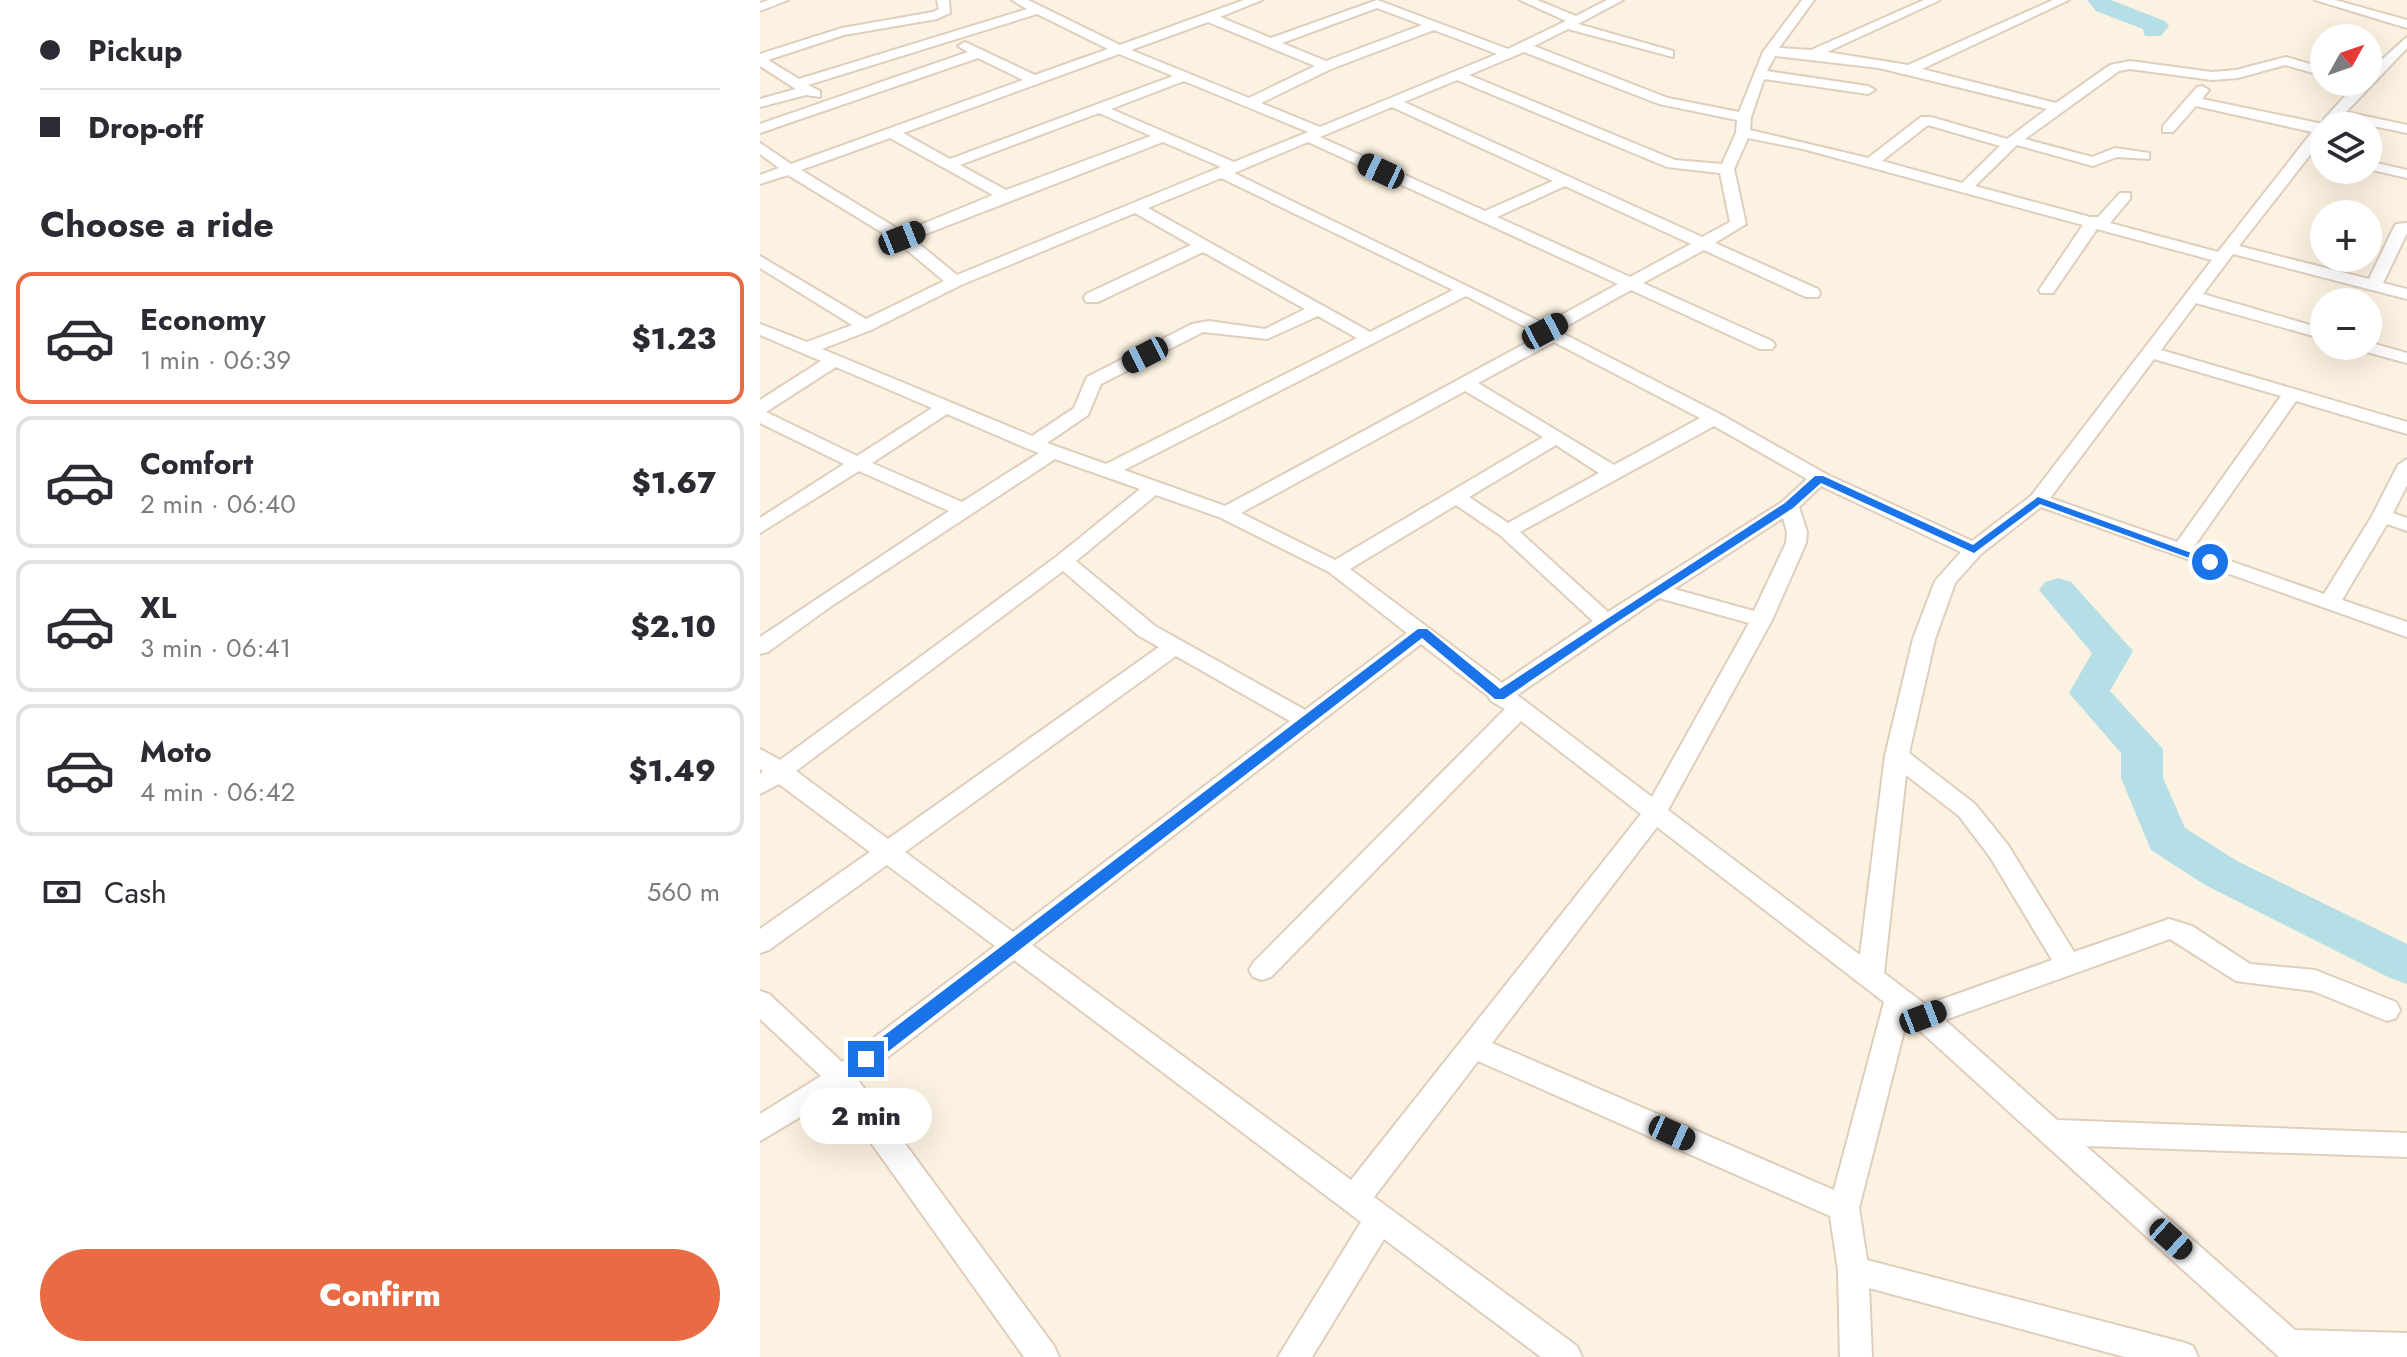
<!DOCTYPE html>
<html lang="en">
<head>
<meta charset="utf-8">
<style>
	:root { --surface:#fff; --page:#f7f7f7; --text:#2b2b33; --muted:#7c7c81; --line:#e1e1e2; --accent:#e86b44 }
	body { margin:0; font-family:Jost,sans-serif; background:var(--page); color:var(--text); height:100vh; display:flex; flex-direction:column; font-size:30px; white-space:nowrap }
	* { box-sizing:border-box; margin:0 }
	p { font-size:26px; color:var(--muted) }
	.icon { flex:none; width:44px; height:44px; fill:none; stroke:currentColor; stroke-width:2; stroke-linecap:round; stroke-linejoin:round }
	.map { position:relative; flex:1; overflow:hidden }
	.side { display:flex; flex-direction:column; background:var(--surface); width:760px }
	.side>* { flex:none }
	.hud { display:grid; align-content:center; height:176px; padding:0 40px; background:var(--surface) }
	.needle { width:52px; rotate:50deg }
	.tools { position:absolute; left:1550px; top:24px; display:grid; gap:16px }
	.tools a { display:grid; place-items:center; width:72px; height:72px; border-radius:50%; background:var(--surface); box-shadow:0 8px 32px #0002; font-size:40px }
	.end { position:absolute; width:36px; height:36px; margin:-18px; border:10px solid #1a73e8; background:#fff; box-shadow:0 0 0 4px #fff }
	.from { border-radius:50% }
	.bubble { position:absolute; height:56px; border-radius:28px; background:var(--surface); box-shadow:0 8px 32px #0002; font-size:26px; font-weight:800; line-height:56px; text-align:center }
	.car { position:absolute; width:24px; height:48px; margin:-24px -12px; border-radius:10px; box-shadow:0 0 6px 2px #0007; background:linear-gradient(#222 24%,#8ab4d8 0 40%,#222 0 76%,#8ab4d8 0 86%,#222 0) }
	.hud b { display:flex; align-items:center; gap:28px; height:76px; font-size:30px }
	.hud b+b { border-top:2px solid var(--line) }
	.hud i { width:20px; height:20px; background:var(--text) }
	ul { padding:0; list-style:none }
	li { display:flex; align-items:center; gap:24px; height:132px; margin:0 16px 12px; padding:0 24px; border:4px solid var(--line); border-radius:16px }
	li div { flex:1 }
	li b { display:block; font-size:30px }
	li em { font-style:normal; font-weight:800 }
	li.current { border-color:var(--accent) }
	li>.icon { width:72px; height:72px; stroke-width:1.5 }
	h2 { padding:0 40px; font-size:36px; line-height:96px }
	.pay { display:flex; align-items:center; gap:20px; height:88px; padding:0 40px; font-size:30px }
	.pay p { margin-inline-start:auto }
	.primary-button { display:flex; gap:16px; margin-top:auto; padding:16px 40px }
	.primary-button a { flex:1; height:92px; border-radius:48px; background:var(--accent); color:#fff; font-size:32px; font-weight:800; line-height:92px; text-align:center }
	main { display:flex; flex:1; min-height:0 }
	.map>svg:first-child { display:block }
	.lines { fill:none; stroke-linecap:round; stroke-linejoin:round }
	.river { fill:#b6dee6; fill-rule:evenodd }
	.minor-casing { stroke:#e0cebd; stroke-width:4 }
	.minor { fill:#fff; fill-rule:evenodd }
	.route { fill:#1a73e8 }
</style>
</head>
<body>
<main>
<section class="side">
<div class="hud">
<b><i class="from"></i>Pickup</b>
<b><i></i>Drop-off</b>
</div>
<h2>Choose a ride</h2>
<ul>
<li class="current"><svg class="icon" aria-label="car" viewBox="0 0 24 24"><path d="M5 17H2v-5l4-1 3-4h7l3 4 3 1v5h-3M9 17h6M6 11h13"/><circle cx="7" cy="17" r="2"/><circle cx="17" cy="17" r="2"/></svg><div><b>Economy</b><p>1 min · 06:39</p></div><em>$1.23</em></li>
<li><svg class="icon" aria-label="car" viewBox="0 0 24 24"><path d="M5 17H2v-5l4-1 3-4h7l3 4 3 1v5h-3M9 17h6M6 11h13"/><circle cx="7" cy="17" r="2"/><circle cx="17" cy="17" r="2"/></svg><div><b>Comfort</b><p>2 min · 06:40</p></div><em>$1.67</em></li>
<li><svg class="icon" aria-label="car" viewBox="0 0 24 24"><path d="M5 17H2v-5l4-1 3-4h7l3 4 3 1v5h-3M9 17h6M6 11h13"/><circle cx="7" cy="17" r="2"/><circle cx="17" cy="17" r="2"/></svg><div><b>XL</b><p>3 min · 06:41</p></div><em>$2.10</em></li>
<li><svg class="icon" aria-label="car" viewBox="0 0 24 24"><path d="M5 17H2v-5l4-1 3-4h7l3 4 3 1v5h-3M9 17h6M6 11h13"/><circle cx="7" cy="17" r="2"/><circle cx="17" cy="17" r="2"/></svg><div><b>Moto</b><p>4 min · 06:42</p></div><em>$1.49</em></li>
</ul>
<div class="pay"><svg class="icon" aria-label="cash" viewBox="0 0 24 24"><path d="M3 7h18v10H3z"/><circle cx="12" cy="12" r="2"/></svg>Cash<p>560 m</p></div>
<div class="primary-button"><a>Confirm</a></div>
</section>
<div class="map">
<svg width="1647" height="1357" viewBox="0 0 1647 1357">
	<rect width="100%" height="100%" fill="#fcf2e1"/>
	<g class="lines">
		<g class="river">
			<polygon points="1327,0 1351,0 1405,21 1409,26 1401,36 1385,36 1383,29 1336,11"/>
			<polygon points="1298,578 1311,582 1373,651 1350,691 1403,749 1403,778 1425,828 1477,861 1647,944 1647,984 1630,978 1445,885 1391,850 1361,778 1361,753 1309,693 1332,653 1279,590 1285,582"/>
		</g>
		<g class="minor-casing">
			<g id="minor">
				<polygon points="9,0 28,0 0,11 0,3"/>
				<path d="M177 0H189L190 13 177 19 84 35 8 60 39 79 267 9 252 0H268L360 45 484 0H502L460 17 511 38 617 0 748 49 806 21 760 0H777L816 16 847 0H863L818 24 913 51V57L808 29 774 46 908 98 979 112 1003 52 1042 0H1054L1019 48 1051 50 1164 0H1180L1067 52 1148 65 1293 0H1309L1162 69 1296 103 1350 65 1370 61 1452 72 1476 70 1526 57 1564 68V76L1525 65 1478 78 1452 80 1370 69 1359 71 1265 139 1332 157 1355 148 1389 153V159L1357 157 1333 166 1257 145 1215 186 1330 217H1338L1360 193H1370V199L1350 223 1458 252 1552 132 1436 106 1413 132H1403V126L1437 87 1442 86 1449 90 1442 99 1563 124 1564 119 1598 82H1608V72L1647 37V48L1586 112 1647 125V133L1579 119 1574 125 1564 126V137L1479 246 1609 279 1634 227 1636 224 1647 223V233L1623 283 1647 289V299L1473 254 1443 294 1564 329V339L1436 303 1401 350 1647 422V434L1536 401 1433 548 1564 594 1612 516 1638 465 1647 459V485L1633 513 1647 518V531L1627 524 1582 600 1647 622V637L1281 507 1221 554 1195 583 1175 639 1149 753 1215 804 1248 845 1314 952 1409 919 1432 926 1490 964 1555 970 1636 1002 1640 1010 1636 1018 1627 1021 1553 991 1476 981 1410 939 1185 1020 1297 1120 1647 1133V1157L1326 1146 1535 1330 1647 1333V1357H1519L1147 1019 1099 1208 1107 1260 1422 1342 1433 1346 1438 1357H1365L1109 1288 1112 1357H1080L1078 1270 1070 1216 718 1061 614 1197 817 1346 822 1357H781L624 1239 552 1357H518L601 1222 254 960 98 1080 294 1346 299 1357H264L77 1095 0 1141V1114L61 1076 0 1019V991L9 994 82 1062 235 946 127 865 9 950 0 953V929L110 852 19 784 0 794V774L3 771 0 769V749L20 760 296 557 380 489 295 459 70 607 8 652 0 654V637L189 511 99 471 0 533V518L84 464 0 423V400L61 361 0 335V324L47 342 92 325 0 268V256L106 319 184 281 136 241 28 175 0 184V175L19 168 0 154V143L31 164 263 80 218 58 0 133V124L208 52 198 46 205 42 275 75 348 49 277 14 48 85 60 91V97L46 95 0 107V99L36 89 0 66V54L82 28 173 12 179 9ZM617 8 662 25 566 61 522 43ZM448 22 555 66 489 98 371 50ZM674 30 737 54 560 127 501 103 571 69ZM764 52 899 104 977 120 976 133 962 164 915 160 709 75ZM359 54 413 76 190 159 143 133ZM1015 56 1119 68 1287 109 1247 139 1171 117H1161L1108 158 990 130 991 117 1004 79 1108 94 1115 90 1108 86 1007 71ZM697 80 907 167 960 173 970 222 942 237 644 102ZM424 81 548 132 474 162 351 109ZM632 107 793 181 725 211 560 137ZM339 113 391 136 246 190 200 165ZM1168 125 1240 146 1202 183 1122 161ZM130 138 233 195 143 232 41 170ZM988 138 1043 149 1323 225 1279 290 1281 293H1293L1337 229 1452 260 1271 496 1212 541 1066 474 960 414 798 331 871 290 1000 349H1012L1015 345 1012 341 883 283 944 250 1046 297H1058L1060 293 1058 289 955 243 986 224 974 169ZM403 142 461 167 197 275 153 239ZM548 142 858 284 785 324 474 173ZM461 178 693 290 610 332 388 208ZM805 186 931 244 870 277 737 217ZM375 213 431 245 326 294 324 298 326 302H338L443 252 545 309 505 329 449 321 432 324 327 377 314 408 272 436 62 349 111 330 201 285ZM706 296 781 335 465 506 364 470ZM558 316 597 338 346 464 287 443 328 415 341 384 443 332 507 339ZM794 342 940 418 854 465 718 383ZM1394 359 1521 396 1417 542 1290 498ZM76 367 172 408 97 456 6 412ZM705 391 783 437 575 560 481 513ZM187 414 266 448 279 453 202 502 112 463ZM954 426 1047 479 1022 502 848 612 760 532ZM796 445 839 473 748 523 709 497ZM1061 486 1201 552 1175 581 1153 639 1125 756 1100 955 908 810 1012 620 1046 543 1047 532 1039 507ZM396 495 459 517 569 572 647 633 545 710 395 626 316 561ZM696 505 740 535 833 621 742 683 590 569ZM1023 518 1027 532 1026 543 994 611 914 589ZM303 571 379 636 399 647 128 839 36 771ZM899 598 989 623 892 797 757 695ZM661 644 728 696 731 701 745 709 493 963 489 970 493 977 502 980 511 977 761 721 881 814 591 1180 272 945ZM416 656 530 721 253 932 145 852ZM1146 775 1199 816 1230 857 1292 960 1166 1005 1124 973ZM897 827 1124 1002 1074 1190 732 1043Z"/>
				<polygon points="1555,0 1575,0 1647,20 1647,28"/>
				<polygon points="1608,161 1647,170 1647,178 1608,169"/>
				<polygon points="1608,342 1647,353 1647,363 1599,350 1596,346 1608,346"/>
			</g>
		</g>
		<use href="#minor" class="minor"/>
	</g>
	<polygon class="route" points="1055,476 1063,476 1213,545 1278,497 1456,562 1446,564 1280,504 1214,553 1061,483 1033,508 852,625 744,699 735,699 662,638 112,1064 100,1064 100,1054 658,629 667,629 740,689 1025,503"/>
</svg>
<div class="tools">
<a><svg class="needle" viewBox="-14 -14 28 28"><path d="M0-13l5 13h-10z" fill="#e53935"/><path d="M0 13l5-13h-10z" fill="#7c7c81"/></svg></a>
<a><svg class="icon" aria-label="layers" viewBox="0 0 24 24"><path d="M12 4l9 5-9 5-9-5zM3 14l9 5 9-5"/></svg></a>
<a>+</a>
<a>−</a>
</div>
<i class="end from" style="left:1450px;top:562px"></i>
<i class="end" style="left:106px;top:1059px"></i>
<div class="bubble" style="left:40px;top:1088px;width:132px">2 min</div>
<i class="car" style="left:621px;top:171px;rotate:295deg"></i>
<i class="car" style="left:142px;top:238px;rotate:68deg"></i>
<i class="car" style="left:785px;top:331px;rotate:62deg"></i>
<i class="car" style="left:385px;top:355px;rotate:243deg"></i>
<i class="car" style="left:1163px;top:1017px;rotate:69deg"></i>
<i class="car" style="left:912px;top:1133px;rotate:114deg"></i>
<i class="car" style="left:1411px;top:1239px;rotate:132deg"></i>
</div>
</main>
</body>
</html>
